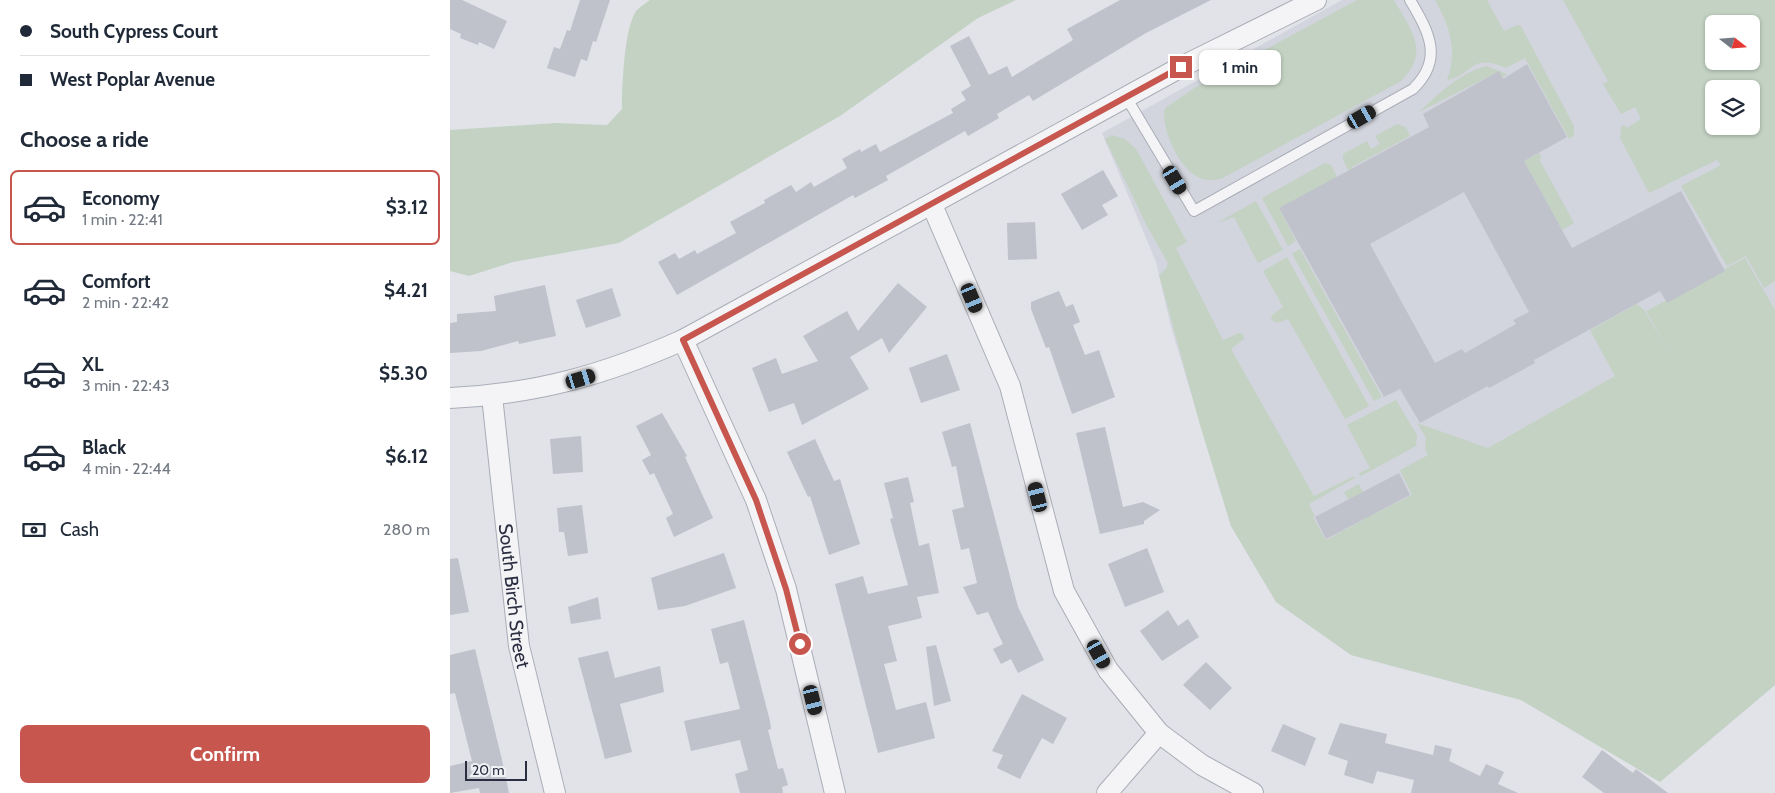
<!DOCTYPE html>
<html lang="en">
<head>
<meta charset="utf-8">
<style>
	:root { --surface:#fff; --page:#f6f6f7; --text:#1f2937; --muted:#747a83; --line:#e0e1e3; --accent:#c6564e }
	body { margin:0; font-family:Cabin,sans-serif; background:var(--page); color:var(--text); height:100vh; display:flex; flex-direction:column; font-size:19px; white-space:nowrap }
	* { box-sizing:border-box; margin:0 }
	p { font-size:16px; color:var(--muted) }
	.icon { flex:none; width:28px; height:28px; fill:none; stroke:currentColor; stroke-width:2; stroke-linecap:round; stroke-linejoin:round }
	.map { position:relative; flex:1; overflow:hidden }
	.details { display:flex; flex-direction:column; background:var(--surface); width:450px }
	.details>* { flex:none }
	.banner { display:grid; align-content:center; height:110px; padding:0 20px; background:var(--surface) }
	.needle { width:32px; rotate:107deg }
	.tools { position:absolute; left:1255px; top:15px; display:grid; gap:10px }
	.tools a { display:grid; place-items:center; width:55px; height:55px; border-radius:8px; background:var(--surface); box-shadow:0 1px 4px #0004; font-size:25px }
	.scale { position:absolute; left:15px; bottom:12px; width:62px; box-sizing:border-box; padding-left:5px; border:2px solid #2a2e40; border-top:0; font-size:14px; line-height:18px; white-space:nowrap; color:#2a2e40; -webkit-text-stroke:4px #f1f2f6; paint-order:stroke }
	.end { position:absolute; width:22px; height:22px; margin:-11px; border:6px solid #c6564e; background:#fff; box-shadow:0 0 0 2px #fff }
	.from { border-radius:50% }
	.bubble { position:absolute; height:35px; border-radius:8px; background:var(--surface); box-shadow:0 1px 4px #0004; font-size:16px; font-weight:800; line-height:35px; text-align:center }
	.car { position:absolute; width:15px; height:30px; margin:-15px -8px; border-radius:6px; box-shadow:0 0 4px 1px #0007; background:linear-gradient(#222 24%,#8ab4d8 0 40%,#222 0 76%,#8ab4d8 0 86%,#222 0) }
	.banner b { display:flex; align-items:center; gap:18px; height:48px; font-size:19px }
	.banner b+b { border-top:1px solid var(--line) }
	.banner i { width:12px; height:12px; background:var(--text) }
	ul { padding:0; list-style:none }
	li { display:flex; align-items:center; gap:15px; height:75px; margin:0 10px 8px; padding:0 10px; border:2px solid transparent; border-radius:8px }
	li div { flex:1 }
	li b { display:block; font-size:19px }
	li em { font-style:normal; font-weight:800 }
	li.current { border-color:var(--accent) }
	li>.icon { width:45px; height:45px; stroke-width:1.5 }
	h2 { padding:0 20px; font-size:22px; line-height:60px }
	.pay { display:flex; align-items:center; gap:12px; height:55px; padding:0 20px; font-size:19px }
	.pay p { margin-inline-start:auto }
	.action { display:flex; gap:10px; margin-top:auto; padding:10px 20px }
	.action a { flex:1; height:58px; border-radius:8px; background:var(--accent); color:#fff; font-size:20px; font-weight:800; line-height:58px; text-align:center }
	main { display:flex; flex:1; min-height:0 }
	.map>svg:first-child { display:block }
	.built { fill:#d3d5de; fill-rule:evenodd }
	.green { fill:#c3d2c3; fill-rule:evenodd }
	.building { fill:#bfc1cb; fill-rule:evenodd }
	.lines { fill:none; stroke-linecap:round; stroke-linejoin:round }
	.lane-casing { stroke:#aaadb6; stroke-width:12 }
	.street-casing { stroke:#aaadb6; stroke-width:22 }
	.lane { stroke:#f4f4f7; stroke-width:10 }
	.street { stroke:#f4f4f7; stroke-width:20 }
	.route { stroke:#c6564e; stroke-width:6 }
	.labels { text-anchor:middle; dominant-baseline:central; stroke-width:4; stroke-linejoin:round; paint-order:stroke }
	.street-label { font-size:19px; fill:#2a2e40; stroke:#f1f2f6 }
</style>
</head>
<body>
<main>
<section class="details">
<div class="banner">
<b><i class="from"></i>South Cypress Court</b>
<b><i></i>West Poplar Avenue</b>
</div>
<h2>Choose a ride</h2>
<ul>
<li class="current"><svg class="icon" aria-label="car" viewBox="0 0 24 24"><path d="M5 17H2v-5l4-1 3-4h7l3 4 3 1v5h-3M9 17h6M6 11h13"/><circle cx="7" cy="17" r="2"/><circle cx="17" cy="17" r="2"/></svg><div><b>Economy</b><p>1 min · 22:41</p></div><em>$3.12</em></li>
<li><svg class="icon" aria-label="car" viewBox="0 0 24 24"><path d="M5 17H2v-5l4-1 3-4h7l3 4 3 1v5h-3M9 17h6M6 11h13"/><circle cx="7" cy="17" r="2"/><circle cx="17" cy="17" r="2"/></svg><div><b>Comfort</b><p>2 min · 22:42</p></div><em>$4.21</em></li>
<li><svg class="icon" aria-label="car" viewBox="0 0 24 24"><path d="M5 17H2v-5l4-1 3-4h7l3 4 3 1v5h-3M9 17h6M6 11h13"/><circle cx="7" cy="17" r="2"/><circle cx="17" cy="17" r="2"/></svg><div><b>XL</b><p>3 min · 22:43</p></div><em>$5.30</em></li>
<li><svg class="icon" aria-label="car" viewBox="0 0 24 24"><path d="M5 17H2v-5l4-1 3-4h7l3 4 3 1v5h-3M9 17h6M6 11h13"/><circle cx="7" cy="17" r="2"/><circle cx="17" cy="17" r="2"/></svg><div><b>Black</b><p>4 min · 22:44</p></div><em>$6.12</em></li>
</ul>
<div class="pay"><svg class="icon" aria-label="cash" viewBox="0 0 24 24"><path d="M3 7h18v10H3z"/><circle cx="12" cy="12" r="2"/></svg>Cash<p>280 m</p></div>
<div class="action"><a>Confirm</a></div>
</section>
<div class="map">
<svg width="1325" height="793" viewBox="0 0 1325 793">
	<rect width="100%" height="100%" fill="#e1e3e9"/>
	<path class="built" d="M892 0H1325V685L1210 782 1071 700 901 655 826 602 781 526 721 327 706 262 652 133ZM1264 24H1301V61H1264ZM1264 89H1301V126H1264Z"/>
	<g class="green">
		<path d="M200 0H566L528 18 390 116 169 243 63 262 19 276 0 271V130L106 123 157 125 172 109C172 88 174 25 187 10 191 6 196 3 200 0Z"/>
		<path d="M907 0H944C961 30 981 52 951 81L771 179C764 180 755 181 748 177 729 169 710 127 715 108L746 87Z"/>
		<path d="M985 0H1037L1054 31 1067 25 1071 26 1124 126V135L1119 139 1075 58 1056 68C1020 52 1024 75 997 80 1008 50 1000 27 985 0Z"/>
		<path d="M1113 0H1325V281L1314 288 1296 256 1277 266 1231 186 1271 165 1267 160 1199 193 1170 138 1171 127 1174 125 1177 128 1191 119 1185 107 1171 114 1153 84 1158 81ZM1264 24H1301V61H1264ZM1264 89H1301V126H1264Z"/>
		<path d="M1036 66 1057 74 1052 78 1048 72 969 112C988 94 1010 73 1036 66Z"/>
		<polygon points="947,124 956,127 960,136 902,167 913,188 909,190 893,160 893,154 917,141 921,149 930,144 925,136"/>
		<polygon points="662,135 675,139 686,149 737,242 726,248 773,340 789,333 793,334 794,339 781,349 864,496 904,476 905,478 859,504 865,516 863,517 876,540 913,520 901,498 898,499 894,492 909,484 924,514 962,495 950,470 978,455 975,449 976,438 967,423 1038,448 1165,376 1140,330 1187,304 1194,310 1219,352 1196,311 1295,258 1325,310 1325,685 1210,782 1071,700 901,655 826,602 781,526 750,425 709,275 716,269 718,263 698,228 655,139"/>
		<polygon points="1089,153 1092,158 1089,159 1124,223 1112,230 1074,161"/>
		<polygon points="875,163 881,165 889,181 829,208 846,241 838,246 812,198"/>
		<polygon points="806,201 833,250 808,263 784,217 767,223"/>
		<polygon points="850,249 932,397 924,401 842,254"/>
		<polygon points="837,257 919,406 895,419 838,319 827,323 821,320 822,315 833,307 813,271"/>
		<polygon points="946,400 967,435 966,446 911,476 909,473 920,468 897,425"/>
	</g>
	<g class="building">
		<polygon points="0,0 12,0 57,21 44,49 29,42 28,45 10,38 11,34 0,29"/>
		<polygon points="130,0 160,0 146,42 143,41 137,61 131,59 125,77 97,68 104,47 110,49 117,30 120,31"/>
		<polygon points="670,0 761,0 696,33 583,101 579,95 547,114 549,118 518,136 515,131 436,176 438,180 405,198 403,195 227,295 208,262 225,253 229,259 245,250 247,254 286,233 280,222 315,203 314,200 341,185 346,192 361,182 364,187 397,168 392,159 410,149 411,152 426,144 430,152 503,113 501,109 516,100 511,92 521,86 500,46 519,36 539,75 557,66 562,77 623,40 617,29"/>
		<path d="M1077 64 1117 137 1074 161 1122 248 1231 191 1275 271 1217 303 1210 291 1084 360 1085 363 1039 388 1038 386 970 423 950 389 934 397 829 208 979 127 973 114 1049 71 1053 79ZM1014 192 1079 312 1063 320 1066 324 1015 353 1012 349 985 363 920 244Z"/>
		<polygon points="653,170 668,196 652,205 658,215 632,230 611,194"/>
		<polygon points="585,222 587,259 558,260 557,223"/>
		<polygon points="448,283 477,307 439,353 432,338 400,357 419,389 352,425 344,403 319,412 302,368 326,358 332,374 368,361 353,336 397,311 408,331"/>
		<polygon points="95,285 106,336 69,344 68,341 31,351 0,353 0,323 7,322 7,314 46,311 44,296"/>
		<polygon points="162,288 171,316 136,328 126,300"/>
		<polygon points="609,291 616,307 623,304 630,322 623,325 635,355 649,350 665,397 622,414 599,347 596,348 581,309 581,302"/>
		<polygon points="497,354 510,390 471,403 459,368"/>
		<polygon points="212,413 237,456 235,457 263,518 224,537 216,518 223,514 204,473 200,475 192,460 201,455 186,426"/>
		<polygon points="520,423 568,607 594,660 568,673 561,659 551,664 543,649 553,644 538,612 527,615 513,587 527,583 519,548 511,550 502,510 514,507 506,466 502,467 492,432"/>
		<polygon points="655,427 673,507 693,502 710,510 694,521 694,524 650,534 626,433"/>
		<polygon points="131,436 133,472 103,474 100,439"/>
		<polygon points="365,439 384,481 390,479 410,544 379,555 360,496 358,497 337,452"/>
		<polygon points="949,473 960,495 876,539 865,517"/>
		<polygon points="458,477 464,502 460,503 469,546 479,543 489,593 467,597 472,618 438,626 447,661 434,664 446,710 476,702 485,738 428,753 385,584 413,576 418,594 458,585 440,519 443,518 434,483"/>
		<polygon points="132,505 138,553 118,556 114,532 109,532 107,508"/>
		<polygon points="697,548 714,592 675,607 658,564"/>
		<polygon points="274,553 286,588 235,606 208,610 201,578"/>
		<polygon points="8,558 19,612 0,615 0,559"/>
		<polygon points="148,597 151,619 121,624 118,607"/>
		<polygon points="718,610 728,626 738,619 749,637 712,661 690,631"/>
		<polygon points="294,620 320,721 321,729 318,730 328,769 333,768 338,785 332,787 333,793 290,793 285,774 298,770 290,740 241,751 234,721 290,709 278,662 270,664 261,629"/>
		<polygon points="486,645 501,701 484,706 476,647"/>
		<polygon points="25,649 52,760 59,793 30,793 29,788 0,793 0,766 22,761 5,693 0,694 0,655"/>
		<polygon points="158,651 165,678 210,666 214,692 170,704 182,752 155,759 128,658"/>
		<polygon points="756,662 782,688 760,710 733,685"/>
		<polygon points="572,694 617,718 603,744 592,738 570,779 547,768 553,755 542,751"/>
		<polygon points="890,723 937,734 935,743 983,755 985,745 1002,749 999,761 1030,776 1036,764 1054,772 1048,784 1068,793 961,793 964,780 927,771 923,784 894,775 898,761 878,754"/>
		<polygon points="833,724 866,738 855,766 821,751"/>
		<polygon points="1152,750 1183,773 1186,769 1218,793 1154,793 1132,777"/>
	</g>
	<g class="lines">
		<g class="lane-casing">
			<path id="lane" d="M676 97 744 211 963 89C994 59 979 32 960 0"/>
		</g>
		<g class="street-casing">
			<g id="street">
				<polyline points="482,205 560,386 614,591 658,670 709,733 752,765 803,793"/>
				<polyline points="233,340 306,500 336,589 385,793"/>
				<path id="s1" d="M42 396 69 646 105 793"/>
				<path d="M0 398C86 394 154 375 233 340L731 67 866 0"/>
				<polyline points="657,793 709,733"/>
			</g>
		</g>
		<use href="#lane" class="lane"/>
		<use href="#street" class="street"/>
	</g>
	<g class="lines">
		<polyline class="route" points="350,644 336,589 306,500 233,340 731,67"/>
	</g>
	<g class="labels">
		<g class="street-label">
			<text stroke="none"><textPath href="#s1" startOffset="201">South Birch Street</textPath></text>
		</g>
	</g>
</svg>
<div class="tools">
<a><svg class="needle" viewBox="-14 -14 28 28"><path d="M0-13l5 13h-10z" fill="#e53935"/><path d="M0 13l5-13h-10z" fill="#747a83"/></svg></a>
<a><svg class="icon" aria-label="layers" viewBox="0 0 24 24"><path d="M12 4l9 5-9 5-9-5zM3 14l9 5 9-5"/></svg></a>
</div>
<div class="scale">20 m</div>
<i class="end from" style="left:350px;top:644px"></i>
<i class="end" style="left:731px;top:67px"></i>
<div class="bubble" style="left:749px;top:50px;width:82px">1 min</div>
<i class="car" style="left:912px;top:117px;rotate:60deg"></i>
<i class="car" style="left:725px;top:180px;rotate:149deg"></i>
<i class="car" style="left:522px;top:298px;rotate:157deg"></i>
<i class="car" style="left:131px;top:379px;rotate:73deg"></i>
<i class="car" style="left:588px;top:497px;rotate:346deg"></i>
<i class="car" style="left:649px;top:654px;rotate:151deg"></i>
<i class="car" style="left:363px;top:700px;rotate:166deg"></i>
</div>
</main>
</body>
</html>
